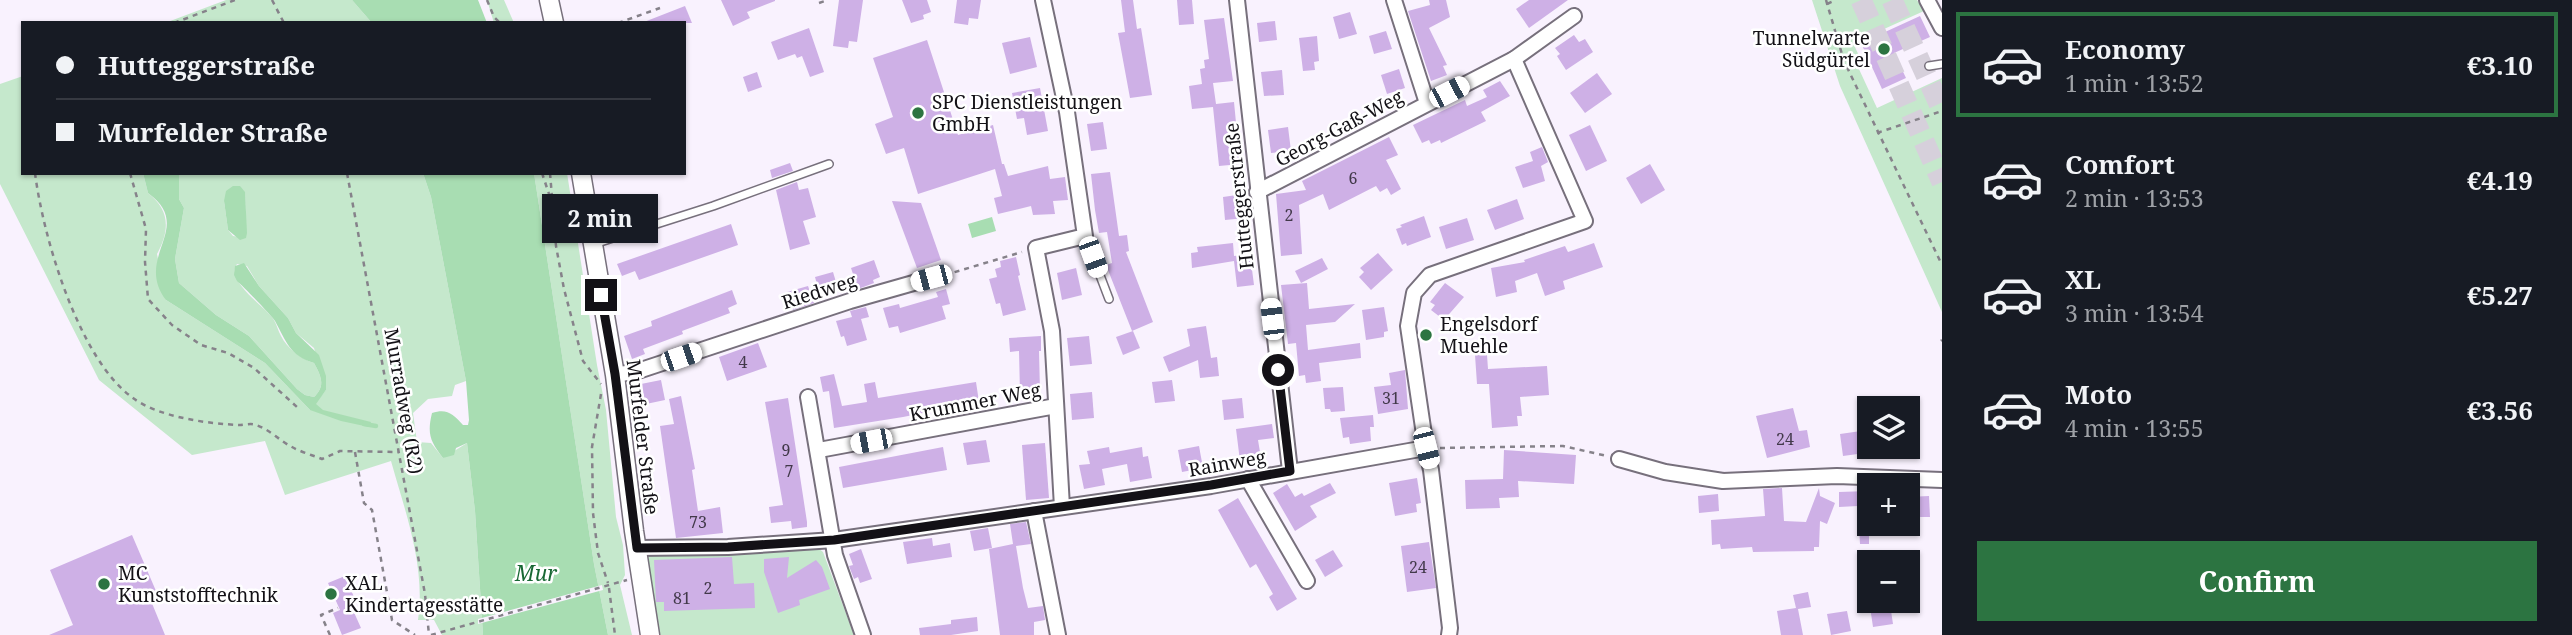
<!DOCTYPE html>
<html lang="en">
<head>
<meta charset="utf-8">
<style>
	:root { --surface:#171b24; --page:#20242c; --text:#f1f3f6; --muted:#9ea1a6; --line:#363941; --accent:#2c7441 }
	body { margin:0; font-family:"Noto Serif",serif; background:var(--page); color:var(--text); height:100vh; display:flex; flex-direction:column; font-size:26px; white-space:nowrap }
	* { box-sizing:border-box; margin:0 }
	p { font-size:23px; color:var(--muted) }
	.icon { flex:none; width:38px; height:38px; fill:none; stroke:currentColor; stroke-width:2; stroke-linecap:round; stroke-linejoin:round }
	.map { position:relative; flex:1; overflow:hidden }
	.panel { display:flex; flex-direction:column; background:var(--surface); width:630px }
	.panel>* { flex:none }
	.guide { position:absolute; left:21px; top:21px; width:665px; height:154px; border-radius:0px; box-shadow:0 2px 5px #0004; display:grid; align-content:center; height:154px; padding:0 35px; background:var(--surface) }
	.tools { position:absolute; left:1857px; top:396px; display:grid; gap:14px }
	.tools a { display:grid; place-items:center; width:63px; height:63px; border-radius:0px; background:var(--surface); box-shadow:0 2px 5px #0004; font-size:35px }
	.end { position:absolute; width:32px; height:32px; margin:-16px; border:9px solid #131116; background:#fff; box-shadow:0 0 0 4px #fff }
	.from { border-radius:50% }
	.bubble { position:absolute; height:49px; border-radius:0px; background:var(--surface); box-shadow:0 2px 5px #0004; font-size:23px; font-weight:700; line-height:49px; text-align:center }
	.car { position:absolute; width:21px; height:42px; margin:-21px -10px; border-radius:9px; box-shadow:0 0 5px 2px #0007; background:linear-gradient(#fff 24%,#345 0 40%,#fff 0 76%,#345 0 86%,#fff 0) }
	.guide b { display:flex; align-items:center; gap:24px; height:66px; font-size:26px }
	.guide b+b { border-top:2px solid var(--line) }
	.guide i { width:18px; height:18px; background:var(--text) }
	ul { padding:12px 0 0; list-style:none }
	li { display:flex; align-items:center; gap:21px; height:105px; margin:0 14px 10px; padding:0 21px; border:4px solid transparent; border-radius:0px }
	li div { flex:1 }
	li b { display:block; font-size:26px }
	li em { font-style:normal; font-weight:700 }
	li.on { border-color:var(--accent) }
	li>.icon { width:63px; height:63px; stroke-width:1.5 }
	.button { display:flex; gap:14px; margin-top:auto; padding:14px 35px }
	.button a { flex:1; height:80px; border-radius:0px; background:var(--accent); color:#fff; font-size:28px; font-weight:700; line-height:80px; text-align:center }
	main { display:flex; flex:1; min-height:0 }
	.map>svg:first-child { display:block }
	.green { fill:#c5e8cc; fill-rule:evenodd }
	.water { fill:#a8ddb2 }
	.pier { fill:#f9f2fe }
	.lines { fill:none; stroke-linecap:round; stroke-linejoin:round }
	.stream { stroke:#a8ddb2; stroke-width:4.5 }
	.building { fill:#ceb0e6 }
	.primary-tunnel { stroke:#d6d0db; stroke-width:21; stroke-dasharray:21 10; stroke-linecap:butt }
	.service-casing { stroke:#77707c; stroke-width:10 }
	.minor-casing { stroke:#77707c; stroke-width:18 }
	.tertiary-casing { stroke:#77707c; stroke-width:21 }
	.path { stroke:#86828a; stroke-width:2.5; stroke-dasharray:5 5; stroke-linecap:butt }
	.service { stroke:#fff; stroke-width:7 }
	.minor { stroke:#fff; stroke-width:14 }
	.tertiary { stroke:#fff; stroke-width:18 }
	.path-bridge { stroke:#86828a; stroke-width:2.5; stroke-dasharray:5 5; stroke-linecap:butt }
	.route { stroke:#131116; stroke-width:9 }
	.poi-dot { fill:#2c7441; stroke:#fff; stroke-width:2.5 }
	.labels { text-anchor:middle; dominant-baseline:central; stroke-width:5; stroke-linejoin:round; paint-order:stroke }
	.number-label { font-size:16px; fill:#42394a }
	.poi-label { font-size:19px; fill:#131116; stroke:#fff; text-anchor:start }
	.street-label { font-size:19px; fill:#131116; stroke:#fff }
	.water-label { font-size:21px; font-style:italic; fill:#196834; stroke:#fff }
</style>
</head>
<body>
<main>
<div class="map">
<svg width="1942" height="635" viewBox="0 0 1942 635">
	<rect width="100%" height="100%" fill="#f9f2fe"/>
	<g class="green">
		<polygon points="226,0 352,0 372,23 165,23"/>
		<polygon points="487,0 504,0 514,23 494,23"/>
		<polygon points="1812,0 1917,0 1924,11 1853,43 1863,64 1858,67 1877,108 1942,78 1942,312 1840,86"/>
		<path d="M23 76V173H143L148 193C170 210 170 230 157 254L166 300 265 363 310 410 326 390 314 348 296 333 288 318 259 286 247 266 237 264C225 281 265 306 274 320 277 325 278 331 281 336 287 348 301 359 314 363 321 376 326 386 314 397L305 395 297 389 249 336 216 315 179 283 175 259 184 208 179 199V173H423L431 197 466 381 455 385 452 396 428 399 413 413 417 442 431 443 443 458 467 443 475 511 483 635H442L434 620H418C426 567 405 511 391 461L285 495 265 441 192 455 99 380 0 184V84ZM245 192 246 238 233 236 228 230 224 201Z"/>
		<polygon points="534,173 567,173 597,365 606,410 616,517 623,545 625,575 620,585 632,635 608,635 594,564"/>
		<polygon points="818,548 823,552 854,635 659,635 645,556"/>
	</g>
	<g class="water">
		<polygon points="352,0 478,0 487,23 372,23"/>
		<path d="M143 173H179V199L184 208 175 259 179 283 216 315 249 336 297 389 305 395 314 397C326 386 321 376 314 363 290 356 286 341 275 321 272 316 243 286 237 281L234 275 235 266 244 263 259 286 288 318 296 333 319 355 326 376V390L316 404 323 410 371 422 369 427 341 421 310 410 265 363 166 300C133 256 196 228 148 193Z"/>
		<path d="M423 173H534L594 564 608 635H483L475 511 467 443 456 448 454 455 443 458C430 441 427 434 432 413 447 408 453 414 463 425H468L469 420 466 381 431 197Z"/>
		<polygon points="233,186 240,186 245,192 247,233 246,238 240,240 228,230 224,201 226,191"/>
		<polygon points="992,217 996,231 972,238 968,224"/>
	</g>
	<polygon class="pier" points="602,585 603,590 478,624 478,619"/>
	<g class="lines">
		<polyline class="stream" points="364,424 376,426"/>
	</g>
	<g class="building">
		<polygon points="721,0 775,0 775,1 747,12 750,18 733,26"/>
		<polygon points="839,0 863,0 857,42 849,41 848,48 833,46"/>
		<polygon points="902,0 927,0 931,12 923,15 924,19 911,23"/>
		<polygon points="957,0 981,0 978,19 969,18 968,25 954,23"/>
		<polygon points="1121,0 1133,0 1137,29 1141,28 1152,95 1130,98 1118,33 1125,32"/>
		<polygon points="1177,0 1192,0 1194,24 1179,25"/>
		<polygon points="1429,0 1446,0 1450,17 1429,28 1447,65 1443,66 1447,75 1431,81 1408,11 1430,5"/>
		<polygon points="1529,0 1568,0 1529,28 1516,9"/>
		<polygon points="685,6 692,23 644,23 644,22"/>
		<polygon points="1350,12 1357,34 1339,39 1333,17"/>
		<polygon points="1920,16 1930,37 1894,53 1906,78 1882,89 1861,43"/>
		<polygon points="1224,18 1233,81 1213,83 1216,104 1234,102 1240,164 1219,166 1213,107 1192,109 1189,86 1202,84 1200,69 1205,68 1204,60 1209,59 1204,20"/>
		<polygon points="1275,21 1277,40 1259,42 1257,23"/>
		<polygon points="809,28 824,72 810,77 802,56 797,58 795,54 778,60 771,42"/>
		<polygon points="1386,31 1392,49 1374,54 1369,36"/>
		<polygon points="1574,35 1579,42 1585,39 1593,52 1566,70 1557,56 1560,54 1555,48"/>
		<polygon points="1317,36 1319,61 1314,62 1315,70 1303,71 1299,38"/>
		<polygon points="1030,37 1037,67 1010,74 1002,43"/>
		<polygon points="927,40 958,135 993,125 1002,164 1004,164 1008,176 1048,166 1050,179 1065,177 1068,200 1053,201 1055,214 1033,215 1031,206 998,214 994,198 1002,196 995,169 918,194 904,148 886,154 875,124 893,117 873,58"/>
		<polygon points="1399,69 1405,88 1387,94 1381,75"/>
		<polygon points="1282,70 1284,95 1264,96 1261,72"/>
		<polygon points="757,72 762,87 748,92 743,77"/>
		<polygon points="1597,73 1612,94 1585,113 1570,93"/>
		<polygon points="1500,81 1510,96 1481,112 1486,121 1441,143 1440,140 1431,144 1429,140 1422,143 1413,125 1465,100 1467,106 1487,97 1483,90"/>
		<polygon points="1040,88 1048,131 1027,135 1024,118 1017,119 1012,93"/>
		<polygon points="1103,122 1107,149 1091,151 1087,124"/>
		<polygon points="1590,125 1607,161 1586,171 1569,135"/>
		<polygon points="1288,127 1291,151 1271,153 1268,130"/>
		<polygon points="1389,137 1398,155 1386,160 1401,189 1391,195 1387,188 1380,192 1376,186 1329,210 1323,194 1299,205 1302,254 1281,256 1276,194 1306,190 1302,181"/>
		<polygon points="1542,147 1548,162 1541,166 1545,181 1523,188 1515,167 1533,161 1530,152"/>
		<polygon points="790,163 793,171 772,178 770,170"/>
		<polygon points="1650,164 1665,190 1641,204 1626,178"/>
		<polygon points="1110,172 1119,236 1127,235 1129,251 1126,252 1153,322 1132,331 1106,265 1112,263 1107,232 1099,233 1095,210 1091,174"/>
		<polygon points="797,182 799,190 808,188 816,217 803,221 810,244 790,250 776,190"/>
		<polygon points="1244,194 1246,218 1225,220 1223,197"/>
		<polygon points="1517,199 1524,219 1495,230 1487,210"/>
		<polygon points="892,201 921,203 941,260 917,268"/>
		<polygon points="1424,216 1431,237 1407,246 1406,243 1402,245 1396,229 1402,227 1400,225"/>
		<polygon points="1467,218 1474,240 1446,249 1439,227"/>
		<polygon points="731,224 738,245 639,280 635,271 622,276 617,264"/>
		<polygon points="1233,243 1234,256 1250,254 1254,285 1237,287 1234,261 1192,268 1191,253 1198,252 1197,247"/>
		<polygon points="1594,243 1603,267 1563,281 1565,289 1545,296 1537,273 1515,281 1517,292 1496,297 1491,268 1525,262 1524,260 1565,246 1568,252"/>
		<polygon points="1378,253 1393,270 1371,290 1359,277 1364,272 1360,268"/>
		<polygon points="1016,257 1020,275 1018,276 1026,310 1003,316 1000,303 996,304 989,279 997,277 995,269 1001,267 1000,261"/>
		<polygon points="1322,258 1328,269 1301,283 1295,271"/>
		<polygon points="874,260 880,277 873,280 874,283 858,289 851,268"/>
		<polygon points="1076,268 1082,295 1062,300 1057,273"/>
		<polygon points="833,272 836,282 818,288 815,277"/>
		<polygon points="1307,283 1309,309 1355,304 1335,322 1306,325 1308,350 1360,343 1361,358 1319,363 1321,381 1306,383 1305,375 1299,376 1296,343 1288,344 1281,285"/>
		<polygon points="1445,283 1464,297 1444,320 1431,310 1435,305 1430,302"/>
		<polygon points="808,286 814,303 793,310 787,292"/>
		<polygon points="946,289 950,304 942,306 946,319 900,333 898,326 889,328 883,308 899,304 900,308 938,297 936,292"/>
		<polygon points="732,290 737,304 728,308 730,313 682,331 683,334 643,349 645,354 632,359 624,336 652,326 651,321"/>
		<polygon points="866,307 869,317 861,319 867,340 847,346 844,336 841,337 836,321 852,317 850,311"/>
		<polygon points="1384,307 1388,331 1384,332 1384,337 1366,340 1362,310"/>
		<polygon points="1206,326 1211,358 1217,357 1219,376 1200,378 1198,360 1169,372 1163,357 1190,346 1187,329"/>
		<polygon points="1133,331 1140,348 1123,355 1116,337"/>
		<polygon points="1041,336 1041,351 1039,351 1040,392 1020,393 1019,351 1010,352 1009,338"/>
		<polygon points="1089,336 1092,364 1070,366 1067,338"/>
		<polygon points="758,343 767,367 727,381 719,357"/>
		<polygon points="1475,355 1487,355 1488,369 1547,366 1549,395 1520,397 1522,416 1517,416 1518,426 1492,428 1489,384 1477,384"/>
		<polygon points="1405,370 1408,409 1378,414 1374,387 1391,385 1389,373"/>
		<polygon points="834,374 842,406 867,402 864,384 875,382 878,398 976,382 979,402 903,417 834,428 829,391 823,392 820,377"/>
		<polygon points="661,380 665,400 646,404 641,384"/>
		<polygon points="1172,380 1175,401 1155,403 1152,382"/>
		<polygon points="1343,387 1345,411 1331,412 1330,409 1325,409 1323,388"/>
		<polygon points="1092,392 1094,418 1072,420 1070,394"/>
		<polygon points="681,396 695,469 692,470 698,511 720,507 723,533 676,538 660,426 674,424 669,399"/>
		<polygon points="788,398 807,522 807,527 792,529 791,521 771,523 769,507 783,505 765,402"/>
		<polygon points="1242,398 1244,418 1224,420 1222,400"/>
		<polygon points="1793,408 1799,431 1807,430 1810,447 1767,458 1756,416"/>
		<polygon points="1373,415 1374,427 1370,427 1371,441 1350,444 1349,437 1343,438 1340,418"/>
		<polygon points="1272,424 1274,438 1258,440 1261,458 1240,461 1236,429"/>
		<polygon points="1861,431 1861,433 1867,433 1868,444 1864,444 1865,453 1843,456 1840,434"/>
		<polygon points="986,440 990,462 967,465 963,443"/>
		<polygon points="1045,443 1049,498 1026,500 1022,445"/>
		<polygon points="1199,446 1203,468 1182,472 1178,450"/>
		<polygon points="943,447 947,470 843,488 839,467"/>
		<polygon points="1109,447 1110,453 1142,447 1143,457 1148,456 1152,478 1130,482 1127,464 1102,469 1105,485 1084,489 1079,465 1090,464 1087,451"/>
		<polygon points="1504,450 1576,455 1574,484 1518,481 1519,497 1499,498 1500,508 1466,509 1465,480 1503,479"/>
		<polygon points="1417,478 1421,503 1416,504 1417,512 1395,516 1389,483"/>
		<polygon points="1330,483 1336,493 1310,506 1317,517 1295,531 1273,493 1287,484 1295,497 1302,493 1304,496"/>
		<polygon points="1782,488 1784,521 1806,522 1819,488 1820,496 1835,503 1827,524 1820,521 1819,547 1814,547 1814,551 1753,552 1752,547 1721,549 1720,544 1712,545 1711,520 1765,516 1763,489"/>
		<polygon points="1869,491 1869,544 1860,544 1858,506 1839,507 1839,492"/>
		<polygon points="1718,494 1719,511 1699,513 1698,496"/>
		<polygon points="1929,496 1930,517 1908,517 1908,497"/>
		<polygon points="1238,498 1297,599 1277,611 1269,597 1273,594 1256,564 1250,568 1218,510"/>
		<polygon points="1026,522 1031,544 1016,546 1023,588 1028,608 1043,606 1045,620 1034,622 1034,635 1000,635 989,549 1013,544 1010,524"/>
		<polygon points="988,528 992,548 974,551 970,531"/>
		<polygon points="132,535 159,598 151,601 165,635 49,635 73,625 50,570"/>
		<polygon points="932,538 933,546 950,543 952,557 907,564 903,542"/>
		<polygon points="1429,542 1436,588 1407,592 1401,546"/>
		<polygon points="861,549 872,579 860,583 858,577 854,579 849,566 853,565 849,554"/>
		<polygon points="1333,550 1343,566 1325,577 1315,560"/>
		<polygon points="732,557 734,584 754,583 755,608 664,611 664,602 656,602 654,560"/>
		<polygon points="789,557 787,578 816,560 822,567 830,589 799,600 800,605 778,613 764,572 764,559"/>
		<polygon points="345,576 354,597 348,599 361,628 342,635 333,613 340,610 328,583"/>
		<polygon points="1808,592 1811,607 1798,609 1803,635 1781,635 1777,611 1796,608 1793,595"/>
		<polygon points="1869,600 1887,600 1888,605 1890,604 1893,624 1873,627"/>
		<polygon points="1847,611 1851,631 1831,635 1827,614"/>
		<polygon points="977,617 978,631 951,635 920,635 919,628 951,624 951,620"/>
	</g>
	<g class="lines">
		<g class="primary-tunnel">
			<polyline points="1861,0 1942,182"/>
			<polyline points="1892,0 1942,110"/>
		</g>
		<g class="service-casing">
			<g id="service">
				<polyline points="1929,66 1942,64"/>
				<polyline points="1085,236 1109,299"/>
				<polyline points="594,244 713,206 829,164"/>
			</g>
		</g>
		<g class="minor-casing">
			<g id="minor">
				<polyline points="1043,0 1067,112 1085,236 1036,248 1052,331 1062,507"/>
				<polyline points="1237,0 1290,471"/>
				<polyline points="1394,0 1427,103"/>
				<polyline points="1927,0 1942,28"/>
				<polyline points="1257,192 1514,59 1574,16"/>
				<polyline points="615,375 638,371 850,301 931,278"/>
				<polyline points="808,397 835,555 863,635"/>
				<polyline points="819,450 1056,406"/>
				<polyline points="1619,459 1665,472 1723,481 1837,476 1942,480"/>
				<polyline points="1248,479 1307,581"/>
				<polyline points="1034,511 1058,635"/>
				<polyline points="637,548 728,547 834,540 1211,486 1426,448"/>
				<polyline points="1449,635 1450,628 1431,470 1426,448 1408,326 1414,293 1430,275 1585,221 1514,59"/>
			</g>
		</g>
		<g class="tertiary-casing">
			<g id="tertiary">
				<polyline points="549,0 554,23"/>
				<polyline points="581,173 615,375 634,531 650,635"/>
			</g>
		</g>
		<g class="path">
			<polyline points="272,0 284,23"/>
			<polyline points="487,0 494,17 500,23"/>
			<polyline points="1826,0 1844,61 1942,265"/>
			<polyline points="819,3 828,0"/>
			<polyline points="1827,4 1836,0"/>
			<polyline points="174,23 235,0"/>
			<polyline points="618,23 660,8"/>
			<polyline points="1877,133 1942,111"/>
			<path d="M35 173C43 237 79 360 133 398 158 417 209 424 240 425 245 425 251 423 256 425 269 429 280 441 292 447 301 452 312 455 322 459L340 451 399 452"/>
			<polyline points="130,173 146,229 145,262 148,299 172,325 201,345 228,353 254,368 297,407"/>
			<polyline points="347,173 425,594 429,635"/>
			<polyline points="542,173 550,197"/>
			<polyline points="550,173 556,246 564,289 583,361 601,384"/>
			<polyline points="945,275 1022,252"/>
			<polyline points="1941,341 1942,340"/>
			<polyline points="601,394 592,447 593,513 598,553 608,583"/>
			<polyline points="1440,448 1563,446 1607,456"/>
			<polyline points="355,452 364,503 372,510 392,620 415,635"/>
			<polyline points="609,588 615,635"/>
			<polyline points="330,635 321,615 338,608"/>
		</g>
		<use href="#service" class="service"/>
		<use href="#minor" class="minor"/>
		<use href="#tertiary" class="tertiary"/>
		<polyline class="path-bridge" points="431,635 627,580"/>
	</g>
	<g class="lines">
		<polyline class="route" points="601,295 615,374 637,548 728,547 834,540 1211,485 1290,471 1278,370"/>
	</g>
	<g class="poi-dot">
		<circle cx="1884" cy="49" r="7"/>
		<circle cx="918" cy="113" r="7"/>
		<circle cx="1426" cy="335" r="7"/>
		<circle cx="104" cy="584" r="7"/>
		<circle cx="331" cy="594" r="7"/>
	</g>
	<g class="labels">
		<g class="number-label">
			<text x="1353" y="178">6</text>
			<text x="1289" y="215">2</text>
			<text x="743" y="362">4</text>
			<text x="1391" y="398">31</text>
			<text x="1785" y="439">24</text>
			<text x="786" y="450">9</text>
			<text x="789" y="471">7</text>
			<text x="698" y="522">73</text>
			<text x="1418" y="567">24</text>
			<text x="708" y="588">2</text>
			<text x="682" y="598">81</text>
		</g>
		<g class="poi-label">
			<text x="1870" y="38" text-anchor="end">Tunnelwarte<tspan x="1870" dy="22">Südgürtel</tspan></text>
			<text x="932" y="102">SPC Dienstleistungen<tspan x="932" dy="22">GmbH</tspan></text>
			<text x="1440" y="324">Engelsdorf<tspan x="1440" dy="22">Muehle</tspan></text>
			<text x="118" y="573">MC<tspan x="118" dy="22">Kunststofftechnik</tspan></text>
			<text x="345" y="583">XAL<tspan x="345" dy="22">Kindertagesstätte</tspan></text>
		</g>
		<g class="street-label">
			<text transform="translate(1339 128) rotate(-28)">Georg-Gaß-Weg</text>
			<text transform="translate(1239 196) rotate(-96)">Hutteggerstraße</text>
			<text transform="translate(819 291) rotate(-18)">Riedweg</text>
			<text transform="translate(404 401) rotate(80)">Murradweg (R2)</text>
			<text transform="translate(975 402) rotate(-11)">Krummer Weg</text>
			<text transform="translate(643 437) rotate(83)">Murfelder Straße</text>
			<text transform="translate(1227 463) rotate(-10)">Rainweg</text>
		</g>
		<g class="water-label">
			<text x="536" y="573">Mur</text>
		</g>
	</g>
</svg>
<div class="tools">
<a><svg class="icon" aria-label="layers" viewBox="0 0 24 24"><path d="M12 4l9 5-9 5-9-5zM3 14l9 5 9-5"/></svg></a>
<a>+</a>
<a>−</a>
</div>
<i class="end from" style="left:1278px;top:370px"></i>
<i class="end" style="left:601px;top:295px"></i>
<div class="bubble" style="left:542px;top:194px;width:116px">2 min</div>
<i class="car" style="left:1449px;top:92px;rotate:63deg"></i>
<i class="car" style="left:1093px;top:257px;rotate:160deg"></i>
<i class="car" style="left:931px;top:278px;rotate:255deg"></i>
<i class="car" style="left:1272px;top:319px;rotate:353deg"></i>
<i class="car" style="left:681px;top:357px;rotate:71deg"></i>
<i class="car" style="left:871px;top:441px;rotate:259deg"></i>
<i class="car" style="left:1426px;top:448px;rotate:166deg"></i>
<div class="guide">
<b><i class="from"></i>Hutteggerstraße</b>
<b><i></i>Murfelder Straße</b>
</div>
</div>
<section class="panel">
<ul>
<li class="on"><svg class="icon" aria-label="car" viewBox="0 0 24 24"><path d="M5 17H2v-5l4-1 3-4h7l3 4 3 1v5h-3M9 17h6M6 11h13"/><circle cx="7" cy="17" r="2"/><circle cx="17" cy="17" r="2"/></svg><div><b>Economy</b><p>1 min · 13:52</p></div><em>€3.10</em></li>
<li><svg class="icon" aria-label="car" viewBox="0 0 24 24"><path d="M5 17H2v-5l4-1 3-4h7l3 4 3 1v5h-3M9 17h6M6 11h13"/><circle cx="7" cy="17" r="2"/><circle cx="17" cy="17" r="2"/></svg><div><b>Comfort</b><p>2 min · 13:53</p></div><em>€4.19</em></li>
<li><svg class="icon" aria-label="car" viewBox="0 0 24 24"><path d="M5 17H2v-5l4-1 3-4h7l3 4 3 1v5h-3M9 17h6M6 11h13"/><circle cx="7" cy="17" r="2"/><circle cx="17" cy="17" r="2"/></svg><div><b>XL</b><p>3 min · 13:54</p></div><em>€5.27</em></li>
<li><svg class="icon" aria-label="car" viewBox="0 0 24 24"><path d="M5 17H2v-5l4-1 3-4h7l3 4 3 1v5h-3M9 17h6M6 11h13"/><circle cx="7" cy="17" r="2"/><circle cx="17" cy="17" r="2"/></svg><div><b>Moto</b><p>4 min · 13:55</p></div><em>€3.56</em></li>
</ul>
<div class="button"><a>Confirm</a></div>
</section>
</main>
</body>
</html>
